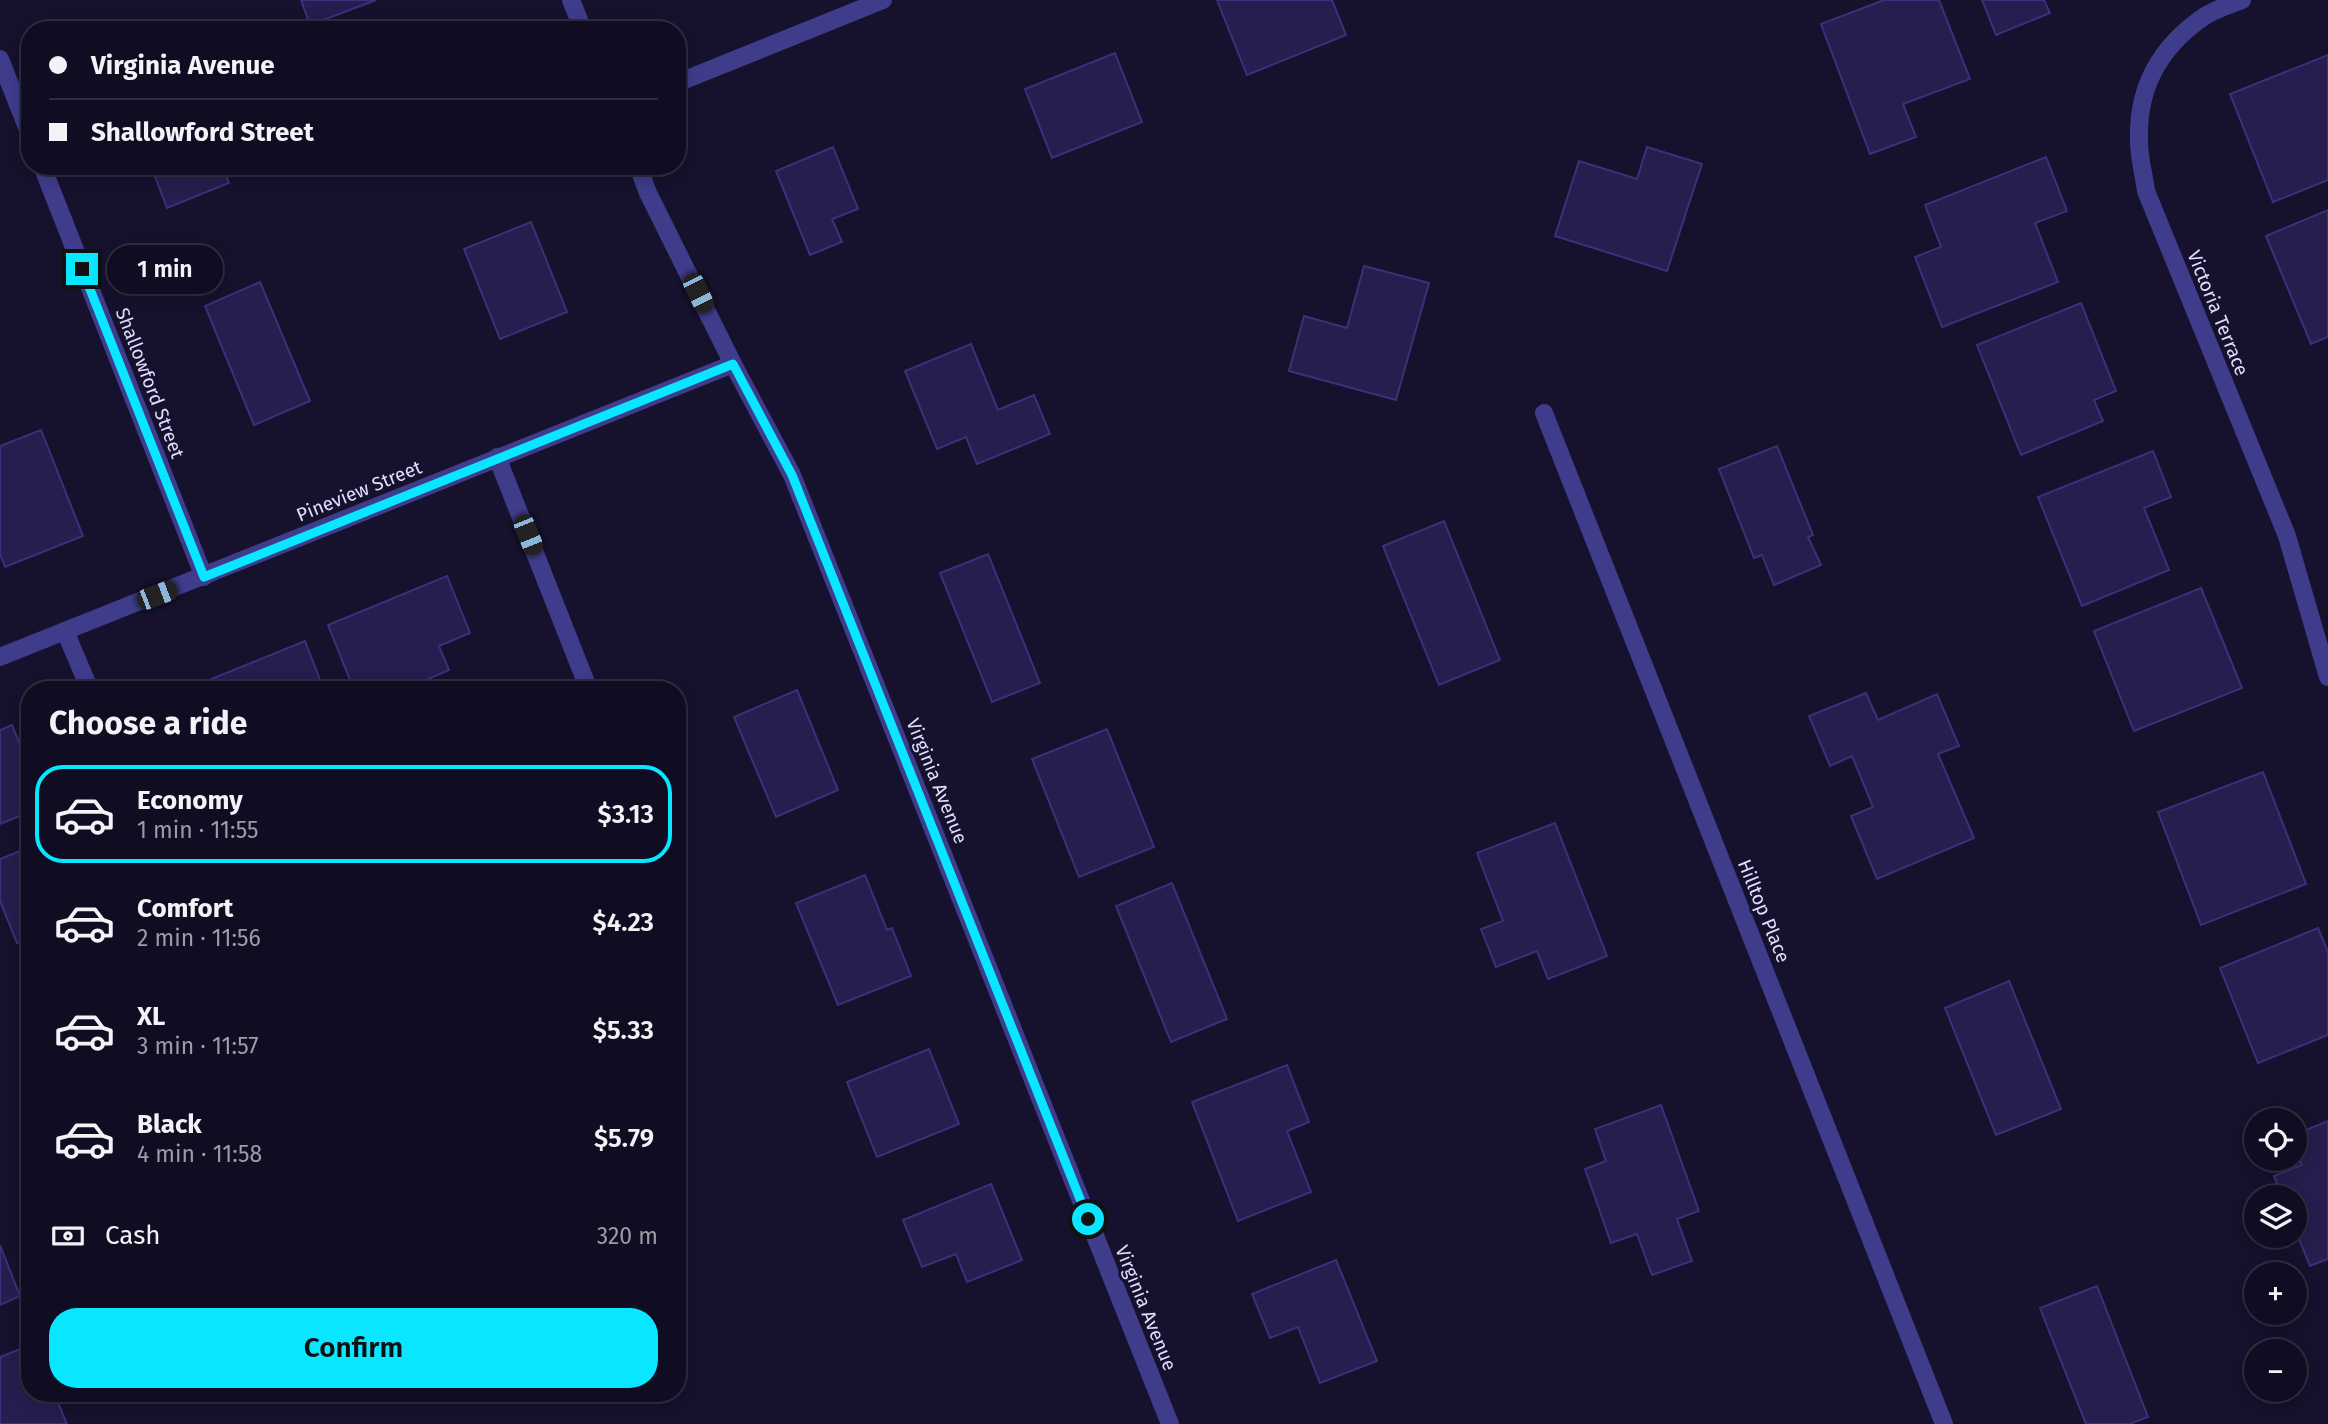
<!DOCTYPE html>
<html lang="en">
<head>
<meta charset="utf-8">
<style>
	:root { --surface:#100d22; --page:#19162a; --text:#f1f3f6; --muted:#9c9ca5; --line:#302d40; --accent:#09e6ff }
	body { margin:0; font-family:"Fira Sans",sans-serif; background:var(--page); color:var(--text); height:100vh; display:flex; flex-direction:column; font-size:26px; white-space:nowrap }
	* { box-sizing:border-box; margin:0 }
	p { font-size:23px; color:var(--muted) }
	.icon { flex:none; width:38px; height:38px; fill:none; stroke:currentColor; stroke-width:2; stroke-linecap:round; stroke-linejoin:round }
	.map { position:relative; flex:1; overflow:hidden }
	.sheet { position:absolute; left:21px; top:681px; width:665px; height:721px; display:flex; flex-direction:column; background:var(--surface); border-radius:28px; box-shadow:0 4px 18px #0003,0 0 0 2px var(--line) }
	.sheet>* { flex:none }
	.banner { position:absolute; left:21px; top:21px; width:665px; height:154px; border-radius:28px; box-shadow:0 4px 18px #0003,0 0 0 2px var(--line); display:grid; align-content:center; height:154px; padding:0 28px; background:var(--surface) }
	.fabs { position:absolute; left:2244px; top:1108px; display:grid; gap:14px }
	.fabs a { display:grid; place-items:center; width:63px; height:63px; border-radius:50%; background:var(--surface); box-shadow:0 4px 18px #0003,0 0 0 2px var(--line); font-size:35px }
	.end { position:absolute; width:32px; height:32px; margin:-16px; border:9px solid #09e6ff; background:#111; box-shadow:0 0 0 4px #111 }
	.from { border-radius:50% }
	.bubble { position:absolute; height:49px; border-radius:24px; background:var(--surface); box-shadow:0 4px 18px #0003,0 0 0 2px var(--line); font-size:23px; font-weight:600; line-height:49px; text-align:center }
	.car { position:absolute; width:21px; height:42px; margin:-21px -10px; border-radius:9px; box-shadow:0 0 5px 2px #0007; background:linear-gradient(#222 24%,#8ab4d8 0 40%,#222 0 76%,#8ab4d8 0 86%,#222 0) }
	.banner b { display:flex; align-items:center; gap:24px; height:66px; font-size:26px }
	.banner b+b { border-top:2px solid var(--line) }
	.banner i { width:18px; height:18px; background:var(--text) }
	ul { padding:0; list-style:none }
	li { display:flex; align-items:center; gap:21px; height:98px; margin:0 14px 10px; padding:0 14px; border:4px solid transparent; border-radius:28px }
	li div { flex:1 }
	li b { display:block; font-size:26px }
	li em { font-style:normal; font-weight:600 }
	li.current { border-color:var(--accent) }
	li>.icon { width:63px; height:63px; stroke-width:1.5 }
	h2 { padding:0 28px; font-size:32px; line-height:84px }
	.pay { display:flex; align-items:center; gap:18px; height:77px; padding:0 28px; font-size:26px }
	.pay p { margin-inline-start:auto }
	.cta { display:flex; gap:14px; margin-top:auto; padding:14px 28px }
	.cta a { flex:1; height:80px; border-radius:28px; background:var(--accent); color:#111; font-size:28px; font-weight:600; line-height:80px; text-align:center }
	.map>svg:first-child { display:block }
	.building { fill:#271d4e; stroke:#3e2f7a; stroke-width:2 }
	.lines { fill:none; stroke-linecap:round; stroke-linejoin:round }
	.minor { stroke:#3f3c8c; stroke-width:18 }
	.route { stroke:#09e6ff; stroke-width:9 }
	.labels { text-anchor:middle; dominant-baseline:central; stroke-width:6; stroke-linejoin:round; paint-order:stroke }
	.street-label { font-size:19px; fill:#e1ddff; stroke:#16112d }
</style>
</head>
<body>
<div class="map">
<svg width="2328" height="1424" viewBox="0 0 2328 1424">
	<rect width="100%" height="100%" fill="#16112d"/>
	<g class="building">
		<polygon points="301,0 376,0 310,25"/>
		<polygon points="1217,0 1332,0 1346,35 1247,75"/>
		<polygon points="1884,0 1939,0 1970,79 1903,104 1916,137 1870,154 1821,24"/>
		<polygon points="1982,0 2044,0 2050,13 1996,35"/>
		<polygon points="1115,53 1142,122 1052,158 1025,89"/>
		<polygon points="2328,55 2328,180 2273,202 2230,94"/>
		<polygon points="833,147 858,209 832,219 842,242 810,255 776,171"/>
		<polygon points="1647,147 1702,164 1667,271 1555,236 1579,161 1637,179"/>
		<polygon points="2046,157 2067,211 2035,223 2058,282 1942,327 1915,257 1941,247 1925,205"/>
		<polygon points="151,166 222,166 229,183 167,208"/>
		<polygon points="2328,210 2328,337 2311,344 2266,236"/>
		<polygon points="531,222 567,312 500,339 464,249"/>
		<polygon points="1364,266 1429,283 1396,400 1289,371 1304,316 1347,328"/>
		<polygon points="260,282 310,401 254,425 205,306"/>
		<polygon points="2081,303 2116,391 2094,400 2103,421 2021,455 1977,345"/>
		<polygon points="971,344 998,410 1034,395 1050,434 977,464 966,437 937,449 905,371"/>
		<polygon points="41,430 83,536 5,567 0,554 0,446"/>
		<polygon points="1777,446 1813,535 1808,537 1821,565 1774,585 1762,555 1754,558 1719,469"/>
		<polygon points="2153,451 2171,497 2144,508 2169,570 2082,606 2038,497"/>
		<polygon points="1444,521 1500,660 1439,685 1383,546"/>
		<polygon points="988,554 1040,683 992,702 940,573"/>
		<polygon points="447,576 470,633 439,646 449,670 419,683 422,690 354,690 328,625"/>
		<polygon points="2201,588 2242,688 2134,731 2094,631"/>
		<polygon points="305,641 324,690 187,690 187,689"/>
		<polygon points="797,690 838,790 776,817 734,717"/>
		<polygon points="1866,693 1878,720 1937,694 1959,746 1938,754 1974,838 1877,879 1851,816 1873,807 1852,756 1830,766 1809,716"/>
		<polygon points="12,725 30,769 30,812 0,824 0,730"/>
		<polygon points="1107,729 1154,847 1079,877 1032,759"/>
		<polygon points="2263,772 2306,884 2201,925 2158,812"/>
		<polygon points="1555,823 1607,956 1548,979 1537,951 1496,967 1481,929 1503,921 1477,853"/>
		<polygon points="30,847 30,938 17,943 0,901 0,859"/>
		<polygon points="865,875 887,930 892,928 911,976 838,1005 796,903"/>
		<polygon points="1172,883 1227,1019 1171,1042 1116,906"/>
		<polygon points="2318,928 2328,952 2328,1035 2258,1063 2220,968"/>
		<polygon points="2009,981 2061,1109 1996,1135 1945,1008"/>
		<polygon points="929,1049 959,1124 877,1157 847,1082"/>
		<polygon points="1287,1065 1309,1122 1287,1131 1311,1192 1238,1221 1192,1102"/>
		<polygon points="1661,1105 1699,1211 1677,1219 1692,1261 1652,1275 1637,1234 1611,1243 1585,1169 1606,1161 1595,1129"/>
		<polygon points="2328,1121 2328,1259 2310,1266 2294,1227 2294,1197 2282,1197 2274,1176 2302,1165 2294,1146 2294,1135"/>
		<polygon points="991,1184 1022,1260 967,1282 956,1254 922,1267 903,1220"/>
		<polygon points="0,1245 20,1296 0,1305"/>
		<polygon points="1336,1260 1377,1361 1320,1383 1298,1327 1270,1338 1252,1294"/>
		<polygon points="2097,1286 2148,1417 2130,1424 2086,1424 2040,1308"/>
		<polygon points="30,1345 30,1393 54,1393 67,1424 0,1424 0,1357"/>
	</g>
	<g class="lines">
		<g class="minor">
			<polyline points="571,0 583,30"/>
			<path d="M2242 0C2229 5 2213 10 2202 18 2158 49 2137 89 2139 142 2139 158 2144 175 2146 191L2287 536 2328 677"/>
			<polyline points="0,59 30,135"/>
			<polyline points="677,83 883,0"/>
			<polyline points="42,166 204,577"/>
			<polyline points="638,166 648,193 733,364 792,475 1170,1424"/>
			<polyline points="1544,413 1944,1424"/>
			<polyline points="497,457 589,690"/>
			<polyline points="65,631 90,690"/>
			<polyline points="0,657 733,364"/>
		</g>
	</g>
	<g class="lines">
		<polyline class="route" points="82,269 204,577 733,364 792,475 1088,1219"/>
	</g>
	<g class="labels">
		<g class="street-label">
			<text transform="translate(2218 313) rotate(68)">Victoria Terrace</text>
			<text transform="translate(150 383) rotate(69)">Shallowford Street</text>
			<text transform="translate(359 491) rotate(-22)">Pineview Street</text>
			<text transform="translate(937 781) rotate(68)">Virginia Avenue</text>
			<text transform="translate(1764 911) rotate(68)">Hilltop Place</text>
			<text transform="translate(1146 1308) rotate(68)">Virginia Avenue</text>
		</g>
	</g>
</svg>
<div class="fabs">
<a><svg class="icon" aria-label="locate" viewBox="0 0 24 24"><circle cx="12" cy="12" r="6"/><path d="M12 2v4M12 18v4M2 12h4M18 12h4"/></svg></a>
<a><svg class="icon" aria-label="layers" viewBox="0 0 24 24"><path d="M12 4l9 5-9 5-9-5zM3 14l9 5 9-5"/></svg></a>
<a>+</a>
<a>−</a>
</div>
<i class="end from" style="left:1088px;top:1219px"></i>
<i class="end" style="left:82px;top:269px"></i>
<div class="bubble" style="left:107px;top:245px;width:116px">1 min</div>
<i class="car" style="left:698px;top:293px;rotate:154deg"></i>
<i class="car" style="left:528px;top:535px;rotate:158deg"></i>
<i class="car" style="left:157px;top:595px;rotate:69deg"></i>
<div class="banner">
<b><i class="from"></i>Virginia Avenue</b>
<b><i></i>Shallowford Street</b>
</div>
<section class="sheet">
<h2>Choose a ride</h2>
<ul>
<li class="current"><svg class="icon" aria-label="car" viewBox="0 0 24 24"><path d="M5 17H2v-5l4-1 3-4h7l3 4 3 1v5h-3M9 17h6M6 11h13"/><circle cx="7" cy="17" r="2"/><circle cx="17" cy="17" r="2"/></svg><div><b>Economy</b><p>1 min · 11:55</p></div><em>$3.13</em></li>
<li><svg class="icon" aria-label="car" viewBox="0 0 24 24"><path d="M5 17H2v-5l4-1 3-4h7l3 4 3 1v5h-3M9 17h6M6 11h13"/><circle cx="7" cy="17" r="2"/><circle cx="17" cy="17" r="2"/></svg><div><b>Comfort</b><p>2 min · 11:56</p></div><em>$4.23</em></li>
<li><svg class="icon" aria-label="car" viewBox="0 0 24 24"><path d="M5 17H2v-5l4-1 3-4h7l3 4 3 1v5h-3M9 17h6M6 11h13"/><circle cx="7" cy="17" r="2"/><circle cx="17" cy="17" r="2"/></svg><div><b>XL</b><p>3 min · 11:57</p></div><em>$5.33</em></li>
<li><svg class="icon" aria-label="car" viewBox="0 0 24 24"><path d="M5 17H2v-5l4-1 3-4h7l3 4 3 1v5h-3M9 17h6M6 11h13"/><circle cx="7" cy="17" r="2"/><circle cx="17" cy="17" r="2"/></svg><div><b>Black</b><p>4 min · 11:58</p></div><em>$5.79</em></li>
</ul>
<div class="pay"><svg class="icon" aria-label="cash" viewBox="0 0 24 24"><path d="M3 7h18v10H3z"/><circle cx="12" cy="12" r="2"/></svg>Cash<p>320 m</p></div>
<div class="cta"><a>Confirm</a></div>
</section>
</div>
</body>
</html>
